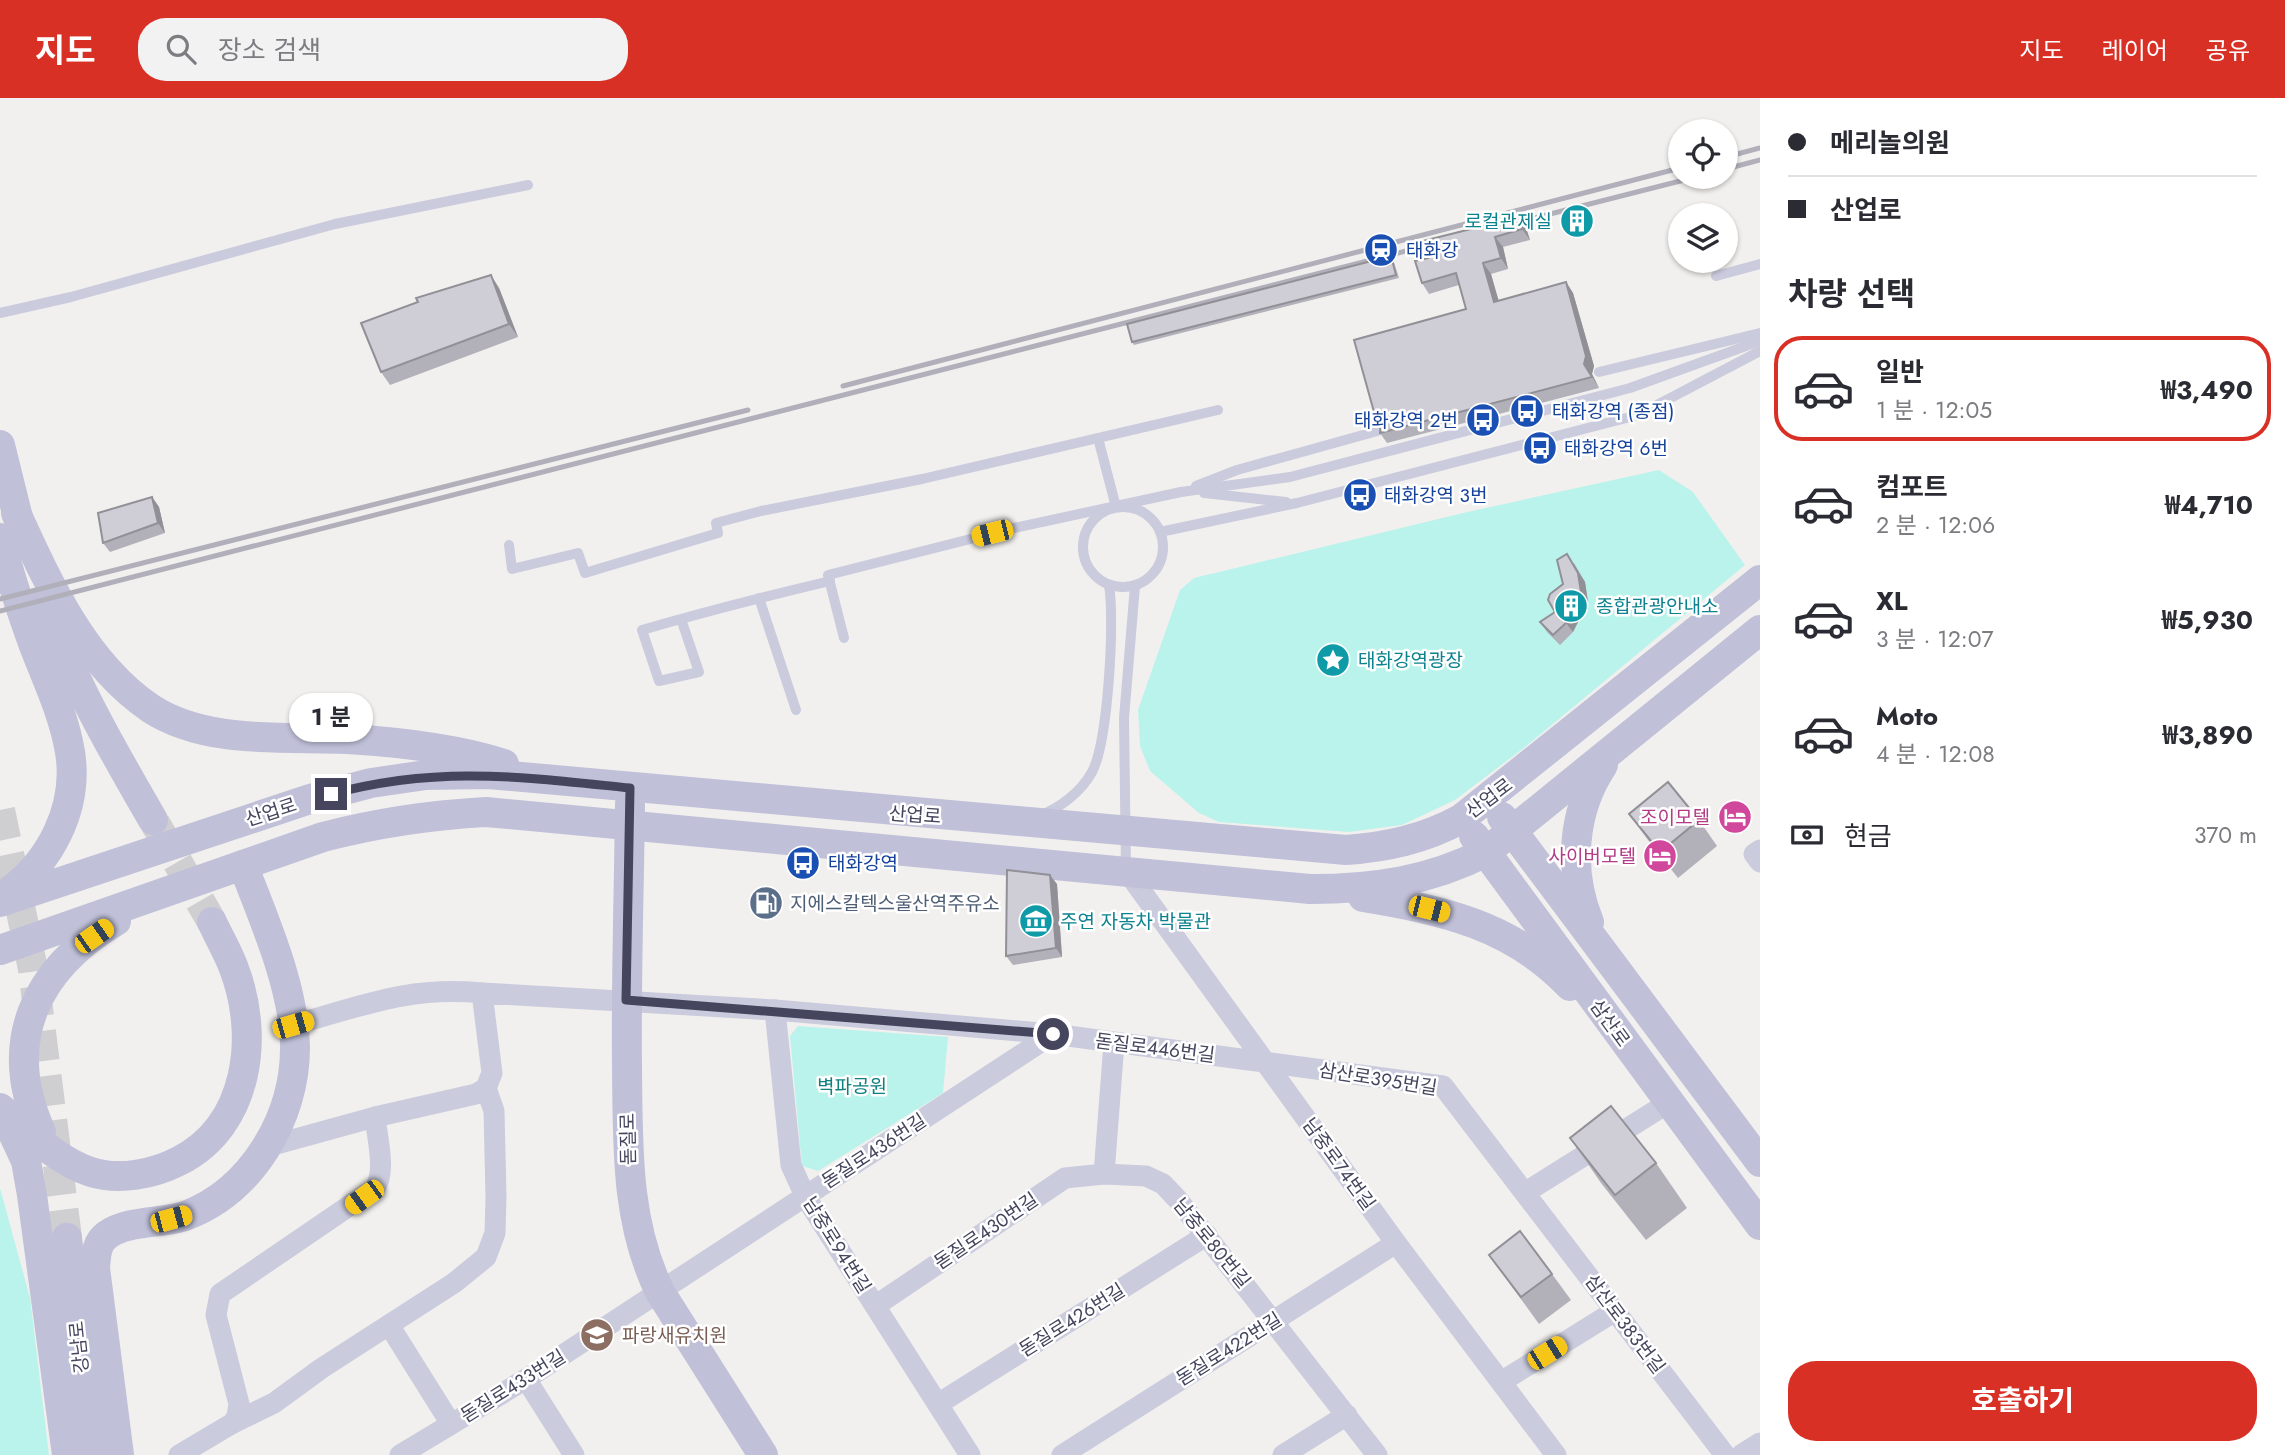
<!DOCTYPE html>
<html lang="ko">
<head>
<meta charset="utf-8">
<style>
	:root { --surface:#fff; --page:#f2f2f3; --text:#2b2b33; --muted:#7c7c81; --line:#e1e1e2; --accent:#d93025 }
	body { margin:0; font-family:Jost,"Noto Sans KR",sans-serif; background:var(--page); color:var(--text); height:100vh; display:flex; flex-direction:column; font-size:26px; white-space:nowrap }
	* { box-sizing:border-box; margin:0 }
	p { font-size:23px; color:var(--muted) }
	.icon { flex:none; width:38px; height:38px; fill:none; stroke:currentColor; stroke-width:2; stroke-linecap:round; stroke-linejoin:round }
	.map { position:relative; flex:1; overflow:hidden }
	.details { display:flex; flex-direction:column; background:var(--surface); width:525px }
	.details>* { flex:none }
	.hud { display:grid; align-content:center; height:154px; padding:0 28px; background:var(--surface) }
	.fabs { position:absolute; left:1668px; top:21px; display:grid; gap:14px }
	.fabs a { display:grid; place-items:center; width:70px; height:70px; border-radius:50%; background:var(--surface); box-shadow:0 2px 5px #0004; font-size:35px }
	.end { position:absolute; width:32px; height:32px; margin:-16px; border:9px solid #45465e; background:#fff; box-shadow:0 0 0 4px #fff }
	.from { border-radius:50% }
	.bubble { position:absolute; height:49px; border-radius:24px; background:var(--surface); box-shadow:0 2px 5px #0004; font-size:23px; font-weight:700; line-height:49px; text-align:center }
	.car { position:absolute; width:21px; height:42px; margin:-21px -10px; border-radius:9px; box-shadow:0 0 5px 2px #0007; background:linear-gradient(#f5c518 24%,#345 0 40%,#f5c518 0 76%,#345 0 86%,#f5c518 0) }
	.hud b { display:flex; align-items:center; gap:24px; height:66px; font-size:26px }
	.hud b+b { border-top:2px solid var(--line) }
	.hud i { width:18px; height:18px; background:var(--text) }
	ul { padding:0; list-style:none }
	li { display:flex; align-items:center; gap:21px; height:105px; margin:0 14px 10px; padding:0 14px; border:4px solid transparent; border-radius:28px }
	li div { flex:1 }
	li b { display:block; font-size:26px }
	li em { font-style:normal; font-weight:700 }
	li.selected { border-color:var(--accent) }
	li>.icon { width:63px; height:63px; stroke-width:1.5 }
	h2 { padding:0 28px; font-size:32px; line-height:84px }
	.pay { display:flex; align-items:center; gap:18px; height:77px; padding:0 28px; font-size:26px }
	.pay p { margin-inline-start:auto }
	.action { display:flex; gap:14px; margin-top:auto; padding:14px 28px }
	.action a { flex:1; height:80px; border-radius:28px; background:var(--accent); color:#fff; font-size:28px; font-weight:700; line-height:80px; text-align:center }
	header { display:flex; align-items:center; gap:42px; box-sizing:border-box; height:98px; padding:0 35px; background:var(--accent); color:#fff }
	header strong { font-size:33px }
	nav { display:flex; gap:38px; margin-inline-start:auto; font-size:24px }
	.search { width:490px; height:63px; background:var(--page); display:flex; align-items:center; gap:18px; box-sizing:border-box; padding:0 24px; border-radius:28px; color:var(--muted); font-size:26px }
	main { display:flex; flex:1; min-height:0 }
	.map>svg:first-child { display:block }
	.green { fill:#b9f3eb }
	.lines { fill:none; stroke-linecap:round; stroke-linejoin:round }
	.secondary-tunnel { stroke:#cfced1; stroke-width:30; stroke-dasharray:30 15; stroke-linecap:butt }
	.service { stroke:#cacbdd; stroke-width:10 }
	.minor { stroke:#cacbdd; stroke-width:21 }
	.secondary { stroke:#c0c0d9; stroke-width:30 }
	.rail { stroke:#b1b0ba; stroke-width:5 }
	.wall { fill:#b2b1b9 }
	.shaded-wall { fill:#919096 }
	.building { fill:#cfced7; stroke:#919096; stroke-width:2 }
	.route { stroke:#45465e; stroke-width:9 }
	.labels { text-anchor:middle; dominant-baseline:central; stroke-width:5; stroke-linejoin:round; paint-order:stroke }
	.culture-label { font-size:19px; fill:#0d838f; stroke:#fff; text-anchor:start }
	.transit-label { font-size:19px; fill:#164399; stroke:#fff; text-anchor:start }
	.street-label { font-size:19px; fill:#45465e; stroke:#fff }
	.hotel-label { font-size:19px; fill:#b23c85; stroke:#fff; text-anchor:end }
	.service-label { font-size:19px; fill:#4e5e75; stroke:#fff; text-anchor:start }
	.park-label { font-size:19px; fill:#0f807d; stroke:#fff }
	.education-label { font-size:19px; fill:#785e54; stroke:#fff; text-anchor:start }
</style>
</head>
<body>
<header>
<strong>지도</strong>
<div class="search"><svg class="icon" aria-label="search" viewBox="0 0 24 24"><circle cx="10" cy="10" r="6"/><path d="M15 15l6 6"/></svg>장소 검색</div>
<nav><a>지도</a><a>레이어</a><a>공유</a></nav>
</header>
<main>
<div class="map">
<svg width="1760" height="1357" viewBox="0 0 1760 1357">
	<rect width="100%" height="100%" fill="#f2f0ee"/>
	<g class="green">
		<polygon points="1659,372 1693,394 1745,467 1525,649 1455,702 1402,727 1349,734 1219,724 1199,715 1150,673 1140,648 1138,612 1180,492 1194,480 1463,415"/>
		<polygon points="798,928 948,939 943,995 818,1073 802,1068 790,938"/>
		<polygon points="0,1090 30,1200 49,1357 0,1357"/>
	</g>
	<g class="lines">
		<g class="secondary-tunnel">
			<polyline points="0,712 33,871 67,1140"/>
			<polyline points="155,725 212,824"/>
		</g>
		<g class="service">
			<polyline points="1716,178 1760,166"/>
			<polyline points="0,215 71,199 335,126 528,87"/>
			<polyline points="1599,274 1760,235"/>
			<polyline points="1098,340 1116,409"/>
			<polyline points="1196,388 1237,372 1381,332"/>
			<polyline points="1204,395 1286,404"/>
			<circle cx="1123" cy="449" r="40"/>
			<polyline points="1160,434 1297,405 1638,317 1760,253"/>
			<polyline points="509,447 512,471 578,455 585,475 718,435 716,425 761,413 922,381 1218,312"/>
			<polyline points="759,500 796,612"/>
			<path d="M681 521 699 574 659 583 642 532C704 514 767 498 830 483"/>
			<polyline points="844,540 828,477 1014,430 1181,394 1290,379 1630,290 1760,243"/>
			<path d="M1039 718C1060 710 1081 694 1092 674 1108 644 1115 523 1109 487"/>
			<polyline points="1126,772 1124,620 1135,488"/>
		</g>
		<g class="minor">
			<polyline points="1760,752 1754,756 1760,764"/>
			<polyline points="1126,772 1396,1145 1556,1357"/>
			<polyline points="775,912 791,1067 805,1098 970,1357"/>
			<path d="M293 927C362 908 408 888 482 895"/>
			<polyline points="266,1049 375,1019"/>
			<polyline points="1104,1076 1114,945"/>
			<polyline points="1526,1094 1668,1005"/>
			<polyline points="875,1208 1065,1080 1104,1076 1146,1078 1163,1086 1179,1103 1377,1357"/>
			<polyline points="389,1227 451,1326"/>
			<polyline points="526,1281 574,1357"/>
			<polyline points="1501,1284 1615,1213"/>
			<polyline points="938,1306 1207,1137"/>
			<polyline points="233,1325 274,1305 322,1270 454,1185 486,1159 495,1135 496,1099 494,1013 486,990"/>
			<path d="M179 1357 233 1325 237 1318 239 1306 216 1217 220 1196 374 1091C387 1076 377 1039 375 1019L476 996 486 990 492 975 482 895 775 912 1053 936 1443 988 1725 1357"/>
			<polyline points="400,1357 526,1281 1053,936"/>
			<polyline points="1062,1357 1396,1145"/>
			<polyline points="1283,1357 1347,1317"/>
			<polyline points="1741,1357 1760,1345"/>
		</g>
		<g class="secondary">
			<polyline points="0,347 21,432"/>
			<path d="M16 415C48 485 84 565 150 610 206 647 284 638 347 641 400 644 454 650 504 666"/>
			<path d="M0 440C9 477 21 512 34 548 47 582 64 617 70 654 79 710 50 766 4 797"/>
			<path d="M44 502C71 581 112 651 153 722"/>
			<path d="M630 706C629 794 626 881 627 968 628 1045 625 1123 660 1194L763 1357"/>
			<polyline points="1502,719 1760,1064"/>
			<polyline points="1474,738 1760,1127"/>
			<path d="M1363 799C1442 812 1512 827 1570 888"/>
			<path d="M0 804 310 701 371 685 426 677 488 676C774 704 1060 729 1346 752 1387 749 1424 741 1461 721L1760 482"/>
			<path d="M1589 824C1568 773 1572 713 1603 667"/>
			<path d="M0 852 323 739C377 725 429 717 486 714L1310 791C1373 791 1430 783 1486 754L1760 532"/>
			<path d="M0 1010C27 1033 57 1063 91 1074 119 1083 154 1076 179 1063 250 1027 260 936 233 868 227 853 219 839 212 824"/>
			<polyline points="6,1020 26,1063 32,1097 67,1357"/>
			<path d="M41 1034C0 943 36 871 116 823"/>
			<polyline points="67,1140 91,1357"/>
			<path d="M119 1357 95 1170C96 1158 96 1145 107 1137 128 1122 161 1126 185 1118 252 1093 295 1020 295 950 295 891 264 822 243 767"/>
		</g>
		<g class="rail">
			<polyline points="1726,59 1760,50"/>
			<polyline points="1726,71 1760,62"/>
			<polyline points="1503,128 1696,79"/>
			<polyline points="843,288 1680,70"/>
			<polyline points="0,501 748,312"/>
			<polyline points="0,513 1445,143"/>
		</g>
	</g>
	<g class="wall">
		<polygon points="1526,130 1530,142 1503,149 1508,171 1491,176 1498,203 1566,184 1573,195 1594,268 1592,276 1599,290 1387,345 1380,335 1381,323 1374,314 1466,211 1459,187 1429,196 1422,185 1415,163"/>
		<polygon points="1393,161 1399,180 1134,247 1132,244"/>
		<polygon points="499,190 518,239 390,287 381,274"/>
		<polygon points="152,399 159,409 165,435 110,454 103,445"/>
		<polygon points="1574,465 1585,484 1588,504 1573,534 1560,547 1547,534 1540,524 1555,514 1563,486"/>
		<polygon points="1629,716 1699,722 1717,748 1678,780 1648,742"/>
		<polygon points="1057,786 1062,859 1013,867 1006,858"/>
		<polygon points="1570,1040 1656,1065 1687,1110 1646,1142 1601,1085"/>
		<polygon points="1489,1157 1552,1176 1571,1202 1539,1226"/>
	</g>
	<g class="shaded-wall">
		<polygon points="1519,119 1526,130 1530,142 1522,131"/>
		<polygon points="1495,139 1503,149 1508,171 1501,160"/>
		<polygon points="1483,165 1491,176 1502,214 1494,204"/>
		<polygon points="491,177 499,190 518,239 509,226"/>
		<polygon points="1566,184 1573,195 1594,268 1592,276 1599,290 1584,266"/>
		<polygon points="152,399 159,409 165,435 158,425"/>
		<polygon points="1567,456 1585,484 1588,504 1573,534 1566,525"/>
		<polygon points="1050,777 1057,786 1062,859 1056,850"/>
	</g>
	<g class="building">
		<polygon points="1519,119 1522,131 1495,139 1501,160 1483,165 1494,204 1566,184 1586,258 1584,266 1592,279 1380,335 1381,319 1374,314 1354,242 1466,211 1456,175 1422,185 1415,163 1428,160 1423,143"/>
		<polygon points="1391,158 1396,177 1132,244 1127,226"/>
		<polygon points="491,177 509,226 381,274 361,225 418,204 416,200"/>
		<polygon points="152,399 158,425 103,445 98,415"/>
		<polygon points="1567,456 1578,475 1581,494 1566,525 1553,537 1540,524 1555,514 1548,502 1550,496 1563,486 1557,462"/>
		<polygon points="1668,684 1699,722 1660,754 1629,716"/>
		<polygon points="1007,772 1050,777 1056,850 1006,858"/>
		<polygon points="1611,1008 1656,1065 1615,1097 1570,1040"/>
		<polygon points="1520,1133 1552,1176 1521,1199 1489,1157"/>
	</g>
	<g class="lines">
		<path class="route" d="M331 696C439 667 521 679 630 690L626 902 1053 936"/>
	</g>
	<defs>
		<g id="building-disc" transform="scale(1.75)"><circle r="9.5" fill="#0f9aa8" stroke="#fff"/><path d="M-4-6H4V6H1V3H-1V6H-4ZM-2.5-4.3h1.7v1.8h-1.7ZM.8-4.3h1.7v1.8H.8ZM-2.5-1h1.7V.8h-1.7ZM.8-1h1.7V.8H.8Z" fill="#fff"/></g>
		<g id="station-disc" transform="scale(1.75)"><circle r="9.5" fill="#1a4fb4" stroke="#fff"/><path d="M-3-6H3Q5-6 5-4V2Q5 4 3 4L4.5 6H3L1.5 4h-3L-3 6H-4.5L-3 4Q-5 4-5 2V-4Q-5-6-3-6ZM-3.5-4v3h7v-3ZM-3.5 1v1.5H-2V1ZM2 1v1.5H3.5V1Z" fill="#fff"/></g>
		<g id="bus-disc" transform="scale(1.75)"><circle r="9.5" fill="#1a4fb4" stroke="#fff"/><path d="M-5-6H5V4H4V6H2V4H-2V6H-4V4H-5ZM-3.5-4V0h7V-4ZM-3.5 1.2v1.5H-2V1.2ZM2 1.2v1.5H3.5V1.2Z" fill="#fff"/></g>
		<g id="sight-disc" transform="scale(1.75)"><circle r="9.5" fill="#0f9aa8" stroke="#fff"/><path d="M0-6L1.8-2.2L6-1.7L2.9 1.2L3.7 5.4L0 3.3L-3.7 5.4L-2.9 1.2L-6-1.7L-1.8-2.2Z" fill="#fff"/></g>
		<g id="hotel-disc" transform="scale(1.75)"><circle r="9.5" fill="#d1479c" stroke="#fff"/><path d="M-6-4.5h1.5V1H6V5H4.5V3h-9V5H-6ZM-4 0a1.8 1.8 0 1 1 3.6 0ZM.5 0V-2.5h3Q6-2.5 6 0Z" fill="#fff"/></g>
		<g id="fuel-disc" transform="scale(1.75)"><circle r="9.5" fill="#5c6f8a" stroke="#fff"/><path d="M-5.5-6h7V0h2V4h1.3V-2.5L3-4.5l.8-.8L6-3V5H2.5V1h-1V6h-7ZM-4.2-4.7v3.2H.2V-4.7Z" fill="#fff"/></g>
		<g id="museum-disc" transform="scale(1.75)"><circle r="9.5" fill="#0f9aa8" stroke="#fff"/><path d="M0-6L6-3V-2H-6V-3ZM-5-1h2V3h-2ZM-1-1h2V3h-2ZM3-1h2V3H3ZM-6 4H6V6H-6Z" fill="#fff"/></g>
		<g id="school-disc" transform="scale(1.75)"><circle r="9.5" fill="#8d6e63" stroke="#fff"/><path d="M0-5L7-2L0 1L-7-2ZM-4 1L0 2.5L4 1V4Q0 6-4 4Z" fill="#fff"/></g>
	</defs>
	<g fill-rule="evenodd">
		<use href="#building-disc" x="1577" y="123"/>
		<use href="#station-disc" x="1381" y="152"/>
		<use href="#bus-disc" x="1527" y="313"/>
		<use href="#bus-disc" x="1483" y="322"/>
		<use href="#bus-disc" x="1540" y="350"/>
		<use href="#bus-disc" x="1360" y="397"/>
		<use href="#building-disc" x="1571" y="508"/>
		<use href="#sight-disc" x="1333" y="562"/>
		<use href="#hotel-disc" x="1735" y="719"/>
		<use href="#hotel-disc" x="1660" y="758"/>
		<use href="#bus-disc" x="803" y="765"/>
		<use href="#fuel-disc" x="766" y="805"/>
		<use href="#museum-disc" x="1036" y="823"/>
		<use href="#school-disc" x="597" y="1237"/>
	</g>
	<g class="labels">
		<g class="culture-label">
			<text x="1552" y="123" text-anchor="end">로컬관제실</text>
			<text x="1596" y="508">종합관광안내소</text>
			<text x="1358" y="562">태화강역광장</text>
			<text x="1060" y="823">주연 자동차 박물관</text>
		</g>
		<g class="transit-label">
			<text x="1406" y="152">태화강</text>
			<text x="1552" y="313">태화강역 (종점)</text>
			<text x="1458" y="322" text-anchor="end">태화강역 2번</text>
			<text x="1564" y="350">태화강역 6번</text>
			<text x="1384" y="397">태화강역 3번</text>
			<text x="828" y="765">태화강역</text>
		</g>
		<g class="street-label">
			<text transform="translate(1489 700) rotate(-37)">산업로</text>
			<text transform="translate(271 714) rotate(-18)">산업로</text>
			<text transform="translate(915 717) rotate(4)">산업로</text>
			<text transform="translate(1610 925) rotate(54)">삼산로</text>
			<text transform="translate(1155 950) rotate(7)">돋질로446번길</text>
			<text transform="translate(1378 981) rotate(9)">삼산로395번길</text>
			<text transform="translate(628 1041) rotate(-91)">돋질로</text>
			<text transform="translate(874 1053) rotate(-33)">돋질로436번길</text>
			<text transform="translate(1339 1066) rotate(54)">남중로74번길</text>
			<text transform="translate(986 1133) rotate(-34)">돋질로430번길</text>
			<text transform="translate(1212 1145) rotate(51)">남중로80번길</text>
			<text transform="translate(837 1147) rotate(58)">남중로94번길</text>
			<text transform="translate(1072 1222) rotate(-32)">돋질로426번길</text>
			<text transform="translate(1625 1226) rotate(53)">삼산로383번길</text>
			<text transform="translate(79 1249) rotate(-96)">강남로</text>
			<text transform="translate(1229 1251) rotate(-32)">돋질로422번길</text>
			<text transform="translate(513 1288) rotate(-32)">돋질로433번길</text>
		</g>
		<g class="hotel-label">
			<text x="1710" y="719">조이모텔</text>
			<text x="1636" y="758">사이버모텔</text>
		</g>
		<g class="service-label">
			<text x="790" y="805">지에스칼텍스울산역주유소</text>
		</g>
		<g class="park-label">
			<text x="852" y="988">벽파공원</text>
		</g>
		<g class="education-label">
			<text x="622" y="1237">파랑새유치원</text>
		</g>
	</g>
</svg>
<div class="fabs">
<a><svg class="icon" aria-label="locate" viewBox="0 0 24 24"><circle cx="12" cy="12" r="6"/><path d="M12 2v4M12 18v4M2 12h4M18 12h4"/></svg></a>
<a><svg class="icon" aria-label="layers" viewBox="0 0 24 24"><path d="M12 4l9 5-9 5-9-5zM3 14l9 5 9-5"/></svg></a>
</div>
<i class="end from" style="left:1053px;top:936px"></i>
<i class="end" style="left:331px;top:696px"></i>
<div class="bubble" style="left:289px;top:595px;width:84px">1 분</div>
<i class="car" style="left:992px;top:435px;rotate:256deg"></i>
<i class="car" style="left:1429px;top:811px;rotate:104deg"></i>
<i class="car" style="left:94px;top:838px;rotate:55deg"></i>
<i class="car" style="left:293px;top:927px;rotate:74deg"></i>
<i class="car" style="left:364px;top:1099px;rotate:234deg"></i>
<i class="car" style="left:171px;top:1121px;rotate:75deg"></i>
<i class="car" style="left:1547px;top:1255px;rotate:58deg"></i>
</div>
<section class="details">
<div class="hud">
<b><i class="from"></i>메리놀의원</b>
<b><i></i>산업로</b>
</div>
<h2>차량 선택</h2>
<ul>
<li class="selected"><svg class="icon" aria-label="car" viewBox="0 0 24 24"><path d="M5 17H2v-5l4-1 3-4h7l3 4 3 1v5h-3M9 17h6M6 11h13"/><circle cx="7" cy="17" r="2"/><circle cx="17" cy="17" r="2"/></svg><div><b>일반</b><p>1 분 · 12:05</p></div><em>₩3,490</em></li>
<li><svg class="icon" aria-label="car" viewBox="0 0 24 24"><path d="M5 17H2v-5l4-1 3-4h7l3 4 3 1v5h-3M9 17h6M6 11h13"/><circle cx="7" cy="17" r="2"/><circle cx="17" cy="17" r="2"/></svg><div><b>컴포트</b><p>2 분 · 12:06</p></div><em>₩4,710</em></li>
<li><svg class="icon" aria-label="car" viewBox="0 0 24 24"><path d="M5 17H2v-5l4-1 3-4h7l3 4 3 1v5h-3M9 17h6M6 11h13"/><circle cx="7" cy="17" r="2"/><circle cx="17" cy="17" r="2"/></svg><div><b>XL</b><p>3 분 · 12:07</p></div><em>₩5,930</em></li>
<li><svg class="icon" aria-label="car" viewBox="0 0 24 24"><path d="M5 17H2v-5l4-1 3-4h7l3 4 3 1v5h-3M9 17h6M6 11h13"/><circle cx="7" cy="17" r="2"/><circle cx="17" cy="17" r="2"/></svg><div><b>Moto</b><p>4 분 · 12:08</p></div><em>₩3,890</em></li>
</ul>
<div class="pay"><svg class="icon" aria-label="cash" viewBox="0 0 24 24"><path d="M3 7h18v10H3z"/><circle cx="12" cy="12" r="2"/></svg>현금<p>370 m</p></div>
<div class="action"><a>호출하기</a></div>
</section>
</main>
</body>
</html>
